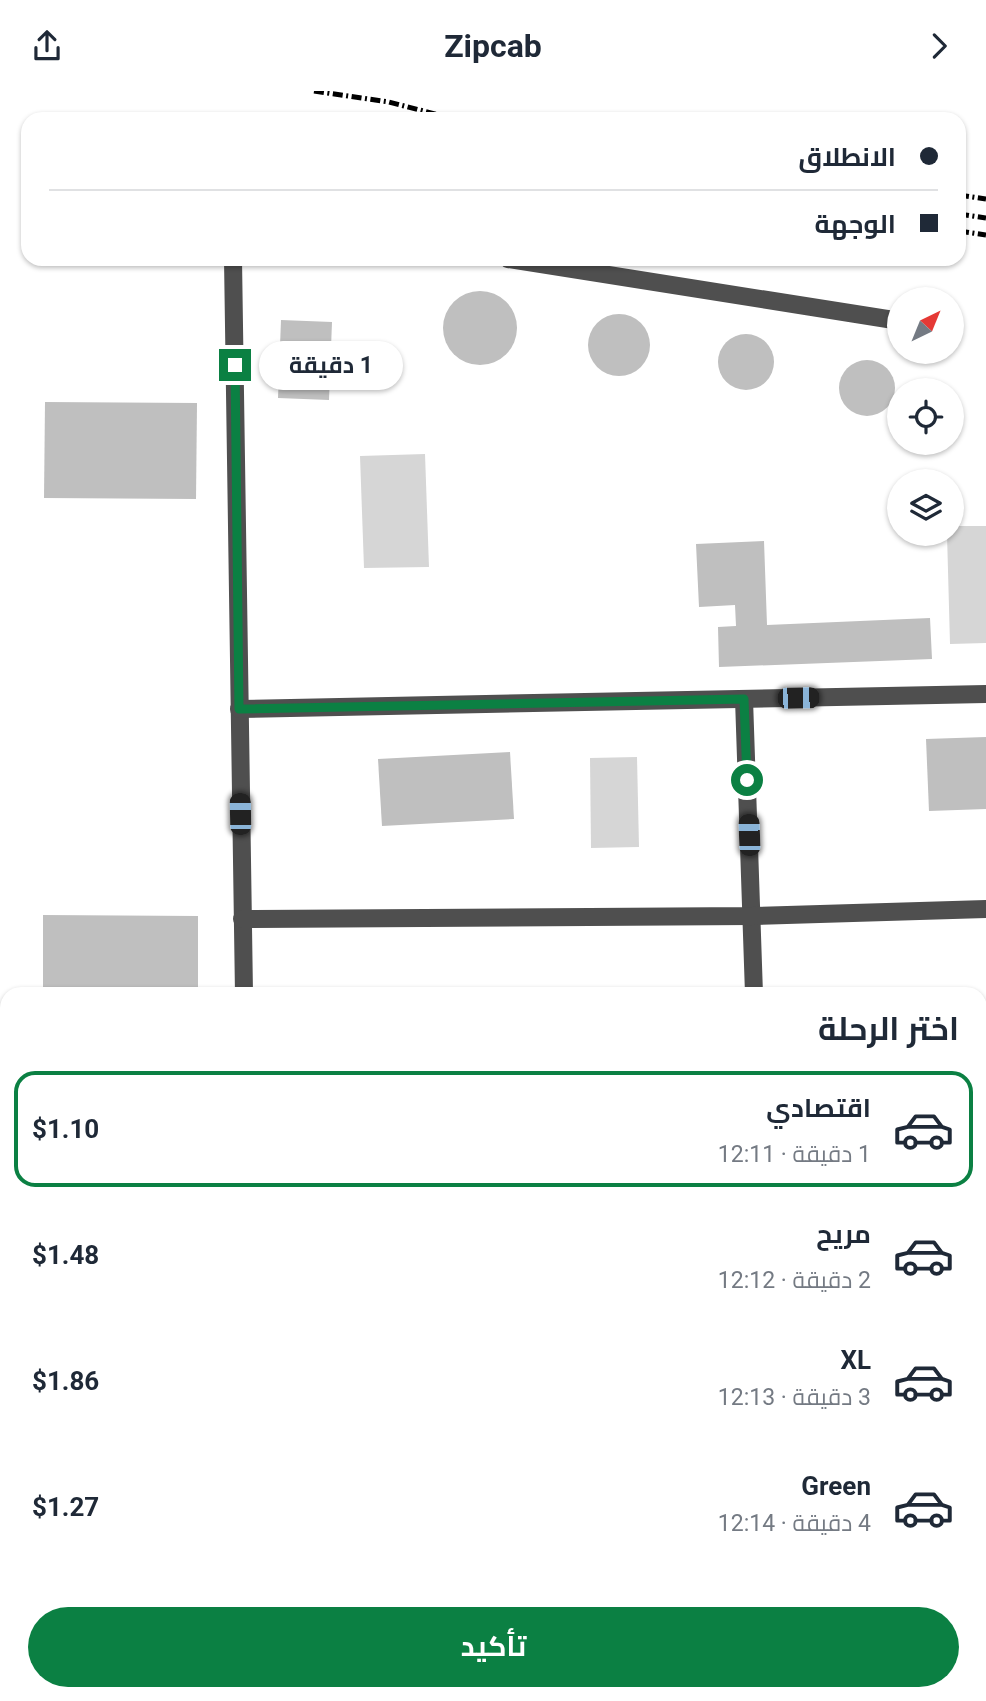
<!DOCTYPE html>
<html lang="ar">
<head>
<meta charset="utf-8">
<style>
	:root { --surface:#fff; --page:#f2f2f3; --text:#1f2937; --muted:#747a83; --line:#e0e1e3; --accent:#0b8043 }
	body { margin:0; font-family:Roboto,Cairo,sans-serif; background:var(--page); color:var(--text); direction:rtl; height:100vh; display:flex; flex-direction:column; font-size:26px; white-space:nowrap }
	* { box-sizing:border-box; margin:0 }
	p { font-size:23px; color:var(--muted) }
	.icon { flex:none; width:38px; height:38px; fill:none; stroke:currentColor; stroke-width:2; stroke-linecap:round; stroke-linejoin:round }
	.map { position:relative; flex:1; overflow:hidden; direction:ltr }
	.panel { position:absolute; left:0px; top:896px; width:987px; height:714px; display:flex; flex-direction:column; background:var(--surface); border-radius:21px 21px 0 0; box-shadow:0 2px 5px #0004; direction:rtl }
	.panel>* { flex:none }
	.hud { position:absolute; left:21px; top:21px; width:945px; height:154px; border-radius:21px; box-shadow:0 2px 5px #0004; direction:rtl; display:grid; align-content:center; height:154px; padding:0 28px; background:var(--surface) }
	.needle { width:46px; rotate:43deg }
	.tools { position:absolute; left:887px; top:196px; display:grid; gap:14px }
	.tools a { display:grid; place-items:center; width:77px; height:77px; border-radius:50%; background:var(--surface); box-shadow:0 2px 5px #0004; font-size:35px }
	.end { position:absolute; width:32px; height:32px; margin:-16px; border:9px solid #0b8043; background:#fff; box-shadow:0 0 0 4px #fff }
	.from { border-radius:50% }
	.bubble { position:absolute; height:49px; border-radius:24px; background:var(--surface); box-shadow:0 2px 5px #0004; font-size:23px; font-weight:700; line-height:49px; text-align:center; direction:rtl }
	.car { position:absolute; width:21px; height:42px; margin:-21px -10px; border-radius:9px; box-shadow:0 0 5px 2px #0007; background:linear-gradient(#222 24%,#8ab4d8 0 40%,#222 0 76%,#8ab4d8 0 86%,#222 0) }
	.hud b { display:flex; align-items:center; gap:24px; height:66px; font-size:26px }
	.hud b+b { border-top:2px solid var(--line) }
	.hud i { width:18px; height:18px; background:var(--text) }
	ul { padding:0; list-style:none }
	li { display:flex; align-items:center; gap:21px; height:116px; margin:0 14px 10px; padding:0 14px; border:4px solid transparent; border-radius:21px }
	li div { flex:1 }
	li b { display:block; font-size:26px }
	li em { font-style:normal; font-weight:700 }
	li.active { border-color:var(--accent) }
	li>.icon { width:63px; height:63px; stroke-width:1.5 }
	h2 { padding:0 28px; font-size:32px; line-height:84px }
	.action { display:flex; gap:14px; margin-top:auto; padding:14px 28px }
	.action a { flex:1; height:80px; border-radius:42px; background:var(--accent); color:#fff; font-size:28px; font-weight:700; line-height:80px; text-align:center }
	header { display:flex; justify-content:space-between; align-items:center; height:91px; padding:0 28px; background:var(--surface); font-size:32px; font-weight:700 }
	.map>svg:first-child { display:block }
	.green { fill:#d6d6d6 }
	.building { fill:#bfbfbf }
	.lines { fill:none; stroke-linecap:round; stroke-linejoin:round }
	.major-casing { stroke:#dbdbdb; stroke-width:21 }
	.minor { stroke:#4f4f4f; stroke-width:18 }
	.major { stroke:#000; stroke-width:18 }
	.rail { stroke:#000; stroke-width:5; stroke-dasharray:10 3.5 2 3.5; stroke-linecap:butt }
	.route { stroke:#0b8043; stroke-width:9 }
</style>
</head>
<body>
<header><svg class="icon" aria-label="forward" viewBox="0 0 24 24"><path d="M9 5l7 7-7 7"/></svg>Zipcab<svg class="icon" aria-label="share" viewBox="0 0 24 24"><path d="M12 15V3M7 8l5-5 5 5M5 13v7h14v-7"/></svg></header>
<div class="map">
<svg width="986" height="1610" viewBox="0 0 986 1610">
	<rect width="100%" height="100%" fill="#fff"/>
	<g class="green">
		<polygon points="425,363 429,476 364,477 360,365"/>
		<polygon points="952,435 986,435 986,552 950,553 947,443 952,443"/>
		<polygon points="637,666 639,756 591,757 590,667"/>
	</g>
	<g class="building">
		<circle cx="480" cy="237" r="37"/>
		<circle cx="619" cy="254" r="31"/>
		<polygon points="281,229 332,231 329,309 278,307"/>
		<circle cx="746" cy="271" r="28"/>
		<circle cx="867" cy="297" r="28"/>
		<polygon points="45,311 197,312 196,408 44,407"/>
		<polygon points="764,450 767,534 930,527 932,568 719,576 718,536 736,535 735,514 699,516 696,453"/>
		<polygon points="986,646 986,718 929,720 926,648"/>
		<polygon points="510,661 514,728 382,735 378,668"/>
		<polygon points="43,824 198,825 198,903 43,903"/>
		<rect x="0" y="1190" width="7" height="206"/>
		<polygon points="0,1462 7,1462 7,1603 53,1603 53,1610 0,1610"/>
		<rect x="143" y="1603" width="308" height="7"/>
	</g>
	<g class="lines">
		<g class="major-casing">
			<g id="major">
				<polyline points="980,1102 986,1102"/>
				<polyline points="0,1107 7,1107"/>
				<polyline points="980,1145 986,1145"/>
				<polyline points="0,1149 7,1149"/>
			</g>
		</g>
		<g class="minor">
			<polyline points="233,168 244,903"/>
			<polyline points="508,168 900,230"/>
			<polyline points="744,608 754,903"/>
			<polyline points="239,618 986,603"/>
			<polyline points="242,828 752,825 986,818"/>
			<polyline points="0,1429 7,1429"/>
			<polyline points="928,1603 928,1610"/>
		</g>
		<use href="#major" class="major"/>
		<g class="rail">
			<polyline points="314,0 389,11 454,28"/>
			<polyline points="959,104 986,108"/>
			<polyline points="959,123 986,127"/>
			<polyline points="959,140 986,144"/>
		</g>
	</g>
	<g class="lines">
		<polyline class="route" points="235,274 239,618 744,608 747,689"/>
	</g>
</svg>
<div class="tools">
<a><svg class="needle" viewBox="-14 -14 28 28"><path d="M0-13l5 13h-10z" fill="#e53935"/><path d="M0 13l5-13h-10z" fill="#747a83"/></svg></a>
<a><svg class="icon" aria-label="locate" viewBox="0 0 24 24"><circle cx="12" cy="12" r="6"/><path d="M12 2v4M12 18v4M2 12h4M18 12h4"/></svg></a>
<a><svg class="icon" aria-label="layers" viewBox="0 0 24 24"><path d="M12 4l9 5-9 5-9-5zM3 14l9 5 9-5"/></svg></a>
</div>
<i class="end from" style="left:747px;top:689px"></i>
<i class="end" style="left:235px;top:274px"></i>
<div class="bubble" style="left:259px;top:250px;width:144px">1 دقيقة</div>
<i class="car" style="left:798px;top:607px;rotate:89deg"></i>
<i class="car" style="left:240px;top:723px;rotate:359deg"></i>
<i class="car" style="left:749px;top:744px;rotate:358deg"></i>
<div class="hud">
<b><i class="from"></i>الانطلاق</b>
<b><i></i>الوجهة</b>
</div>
<section class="panel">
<h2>اختر الرحلة</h2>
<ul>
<li class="active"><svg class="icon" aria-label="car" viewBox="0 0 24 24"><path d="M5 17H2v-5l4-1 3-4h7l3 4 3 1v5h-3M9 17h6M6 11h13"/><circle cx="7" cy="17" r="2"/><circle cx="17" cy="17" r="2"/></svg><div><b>اقتصادي</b><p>1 دقيقة · 12:11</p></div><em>$1.10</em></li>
<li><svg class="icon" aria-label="car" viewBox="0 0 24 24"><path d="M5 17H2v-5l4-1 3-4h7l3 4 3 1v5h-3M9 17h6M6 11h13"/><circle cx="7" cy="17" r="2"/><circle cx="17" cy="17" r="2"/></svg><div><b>مريح</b><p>2 دقيقة · 12:12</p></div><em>$1.48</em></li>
<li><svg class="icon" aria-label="car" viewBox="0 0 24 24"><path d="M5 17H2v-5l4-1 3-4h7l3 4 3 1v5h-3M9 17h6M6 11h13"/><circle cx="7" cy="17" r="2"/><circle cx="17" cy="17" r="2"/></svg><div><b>XL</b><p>3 دقيقة · 12:13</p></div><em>$1.86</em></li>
<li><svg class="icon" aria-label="car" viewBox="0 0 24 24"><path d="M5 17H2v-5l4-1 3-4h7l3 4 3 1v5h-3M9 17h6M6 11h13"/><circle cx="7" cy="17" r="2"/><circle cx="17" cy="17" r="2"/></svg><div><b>Green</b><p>4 دقيقة · 12:14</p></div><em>$1.27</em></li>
</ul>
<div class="action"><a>تأكيد</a></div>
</section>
</div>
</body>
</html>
